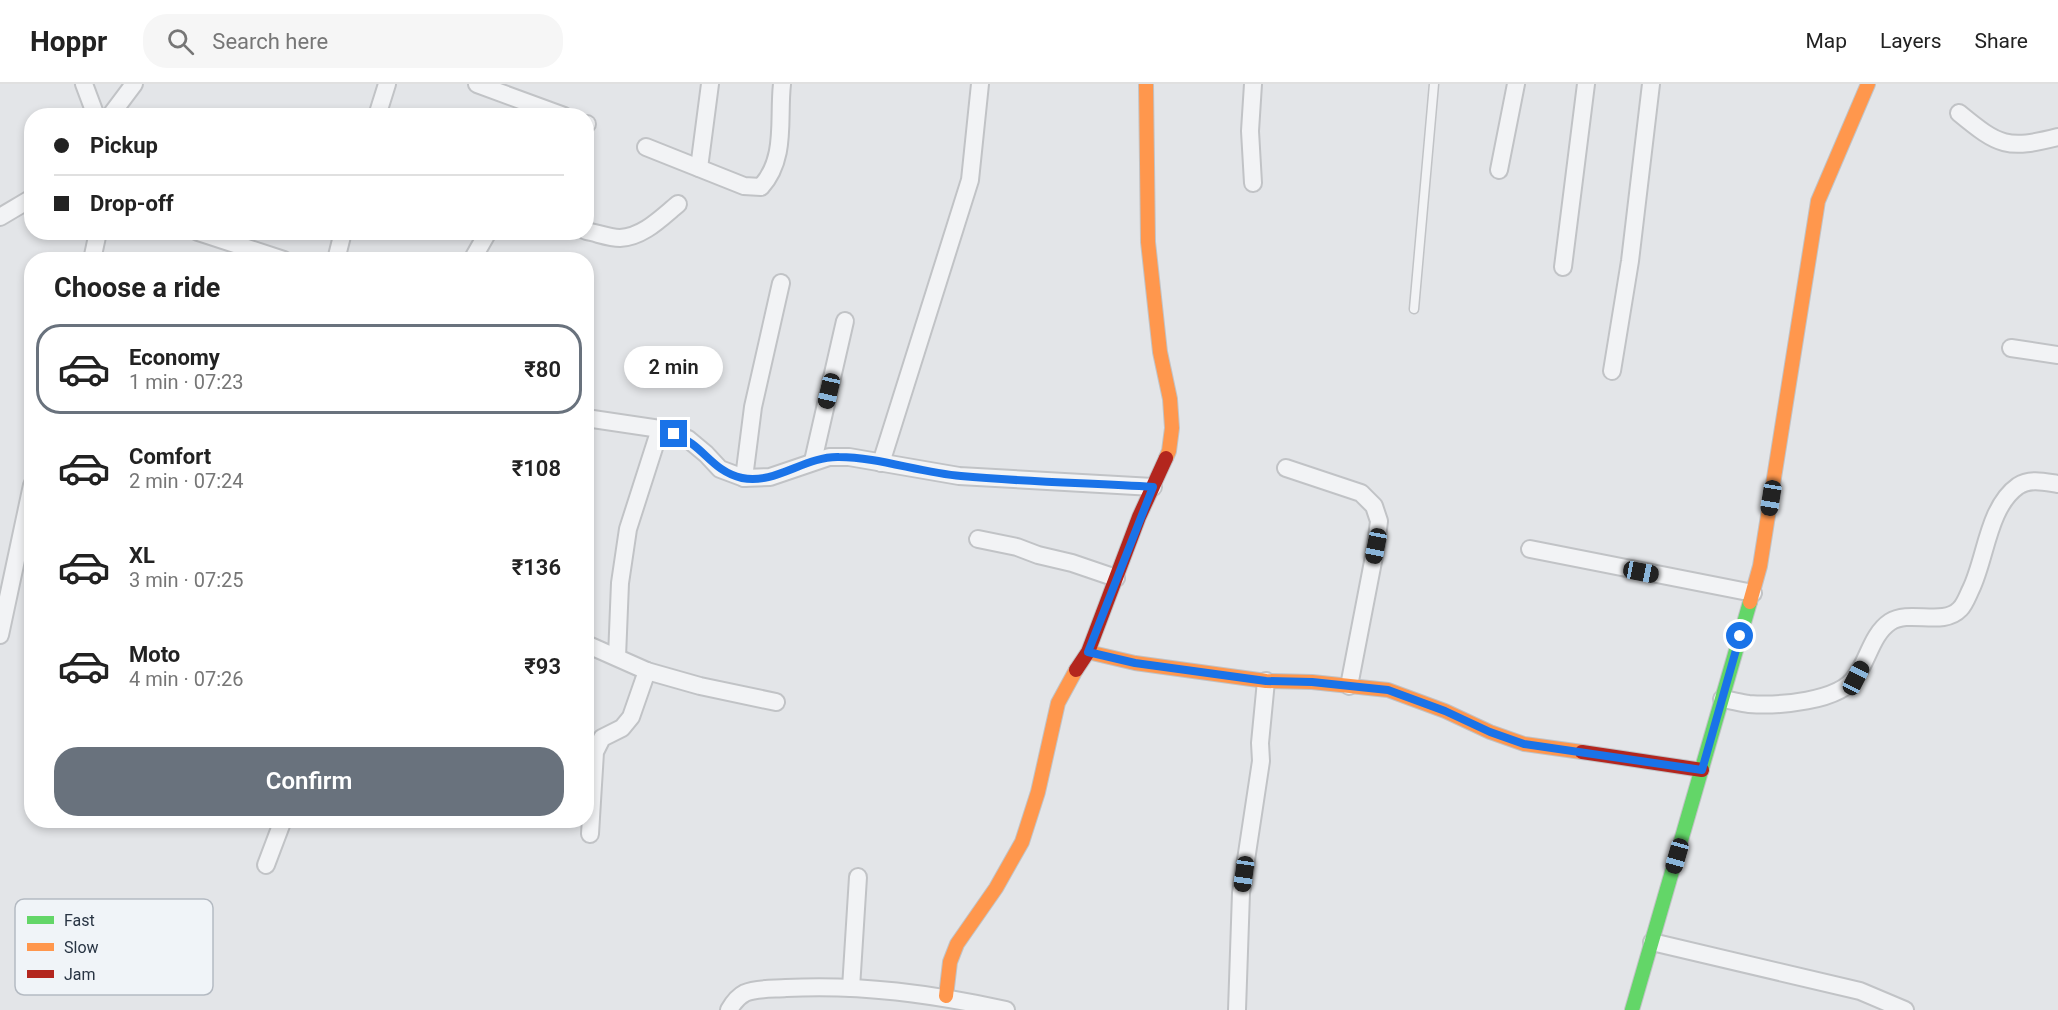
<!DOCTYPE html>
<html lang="en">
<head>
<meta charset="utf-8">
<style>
	:root { --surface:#fff; --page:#f6f6f6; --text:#222; --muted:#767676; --line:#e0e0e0; --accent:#69727d }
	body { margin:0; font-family:Roboto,sans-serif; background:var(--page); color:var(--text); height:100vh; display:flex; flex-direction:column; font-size:22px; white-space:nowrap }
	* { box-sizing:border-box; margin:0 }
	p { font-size:20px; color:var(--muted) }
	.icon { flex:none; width:33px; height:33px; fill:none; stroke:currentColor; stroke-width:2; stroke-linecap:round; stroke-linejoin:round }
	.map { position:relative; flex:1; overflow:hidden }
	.drawer { position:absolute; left:24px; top:168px; width:570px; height:576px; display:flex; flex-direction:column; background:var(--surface); border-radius:24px; box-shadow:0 3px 9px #0003 }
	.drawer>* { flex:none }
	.banner { position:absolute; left:24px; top:24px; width:570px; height:132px; border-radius:24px; box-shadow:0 3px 9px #0003; display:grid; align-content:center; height:132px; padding:0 30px; background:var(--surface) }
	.end { position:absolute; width:27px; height:27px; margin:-14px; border:8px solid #1a73e8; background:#fff; box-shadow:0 0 0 3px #fff }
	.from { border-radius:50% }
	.bubble { position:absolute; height:42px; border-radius:21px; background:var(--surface); box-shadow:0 3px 9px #0003; font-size:20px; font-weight:600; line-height:42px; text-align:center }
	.car { position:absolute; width:18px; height:36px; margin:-18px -9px; border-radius:8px; box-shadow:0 0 4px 2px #0007; background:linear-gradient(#222 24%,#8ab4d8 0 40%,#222 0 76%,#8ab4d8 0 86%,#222 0) }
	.banner b { display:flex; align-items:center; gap:21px; height:57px; font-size:22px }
	.banner b+b { border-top:2px solid var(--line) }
	.banner i { width:15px; height:15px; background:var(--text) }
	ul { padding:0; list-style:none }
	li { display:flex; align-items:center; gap:18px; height:90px; margin:0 12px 9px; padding:0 18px; border:3px solid transparent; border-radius:24px }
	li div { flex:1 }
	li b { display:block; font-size:22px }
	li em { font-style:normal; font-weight:600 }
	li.on { border-color:var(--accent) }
	li>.icon { width:54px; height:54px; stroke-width:1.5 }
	h2 { padding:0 30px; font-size:27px; line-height:72px }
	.button { display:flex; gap:12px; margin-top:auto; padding:12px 30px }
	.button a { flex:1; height:69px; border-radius:24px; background:var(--accent); color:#fff; font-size:24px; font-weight:600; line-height:69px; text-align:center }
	header { display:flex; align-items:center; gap:36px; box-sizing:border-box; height:84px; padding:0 30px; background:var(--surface); border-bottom:2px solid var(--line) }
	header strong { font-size:28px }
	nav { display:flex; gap:33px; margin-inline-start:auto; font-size:21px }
	.search { width:420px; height:54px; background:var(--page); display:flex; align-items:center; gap:15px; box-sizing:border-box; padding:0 21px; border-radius:24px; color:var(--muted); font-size:22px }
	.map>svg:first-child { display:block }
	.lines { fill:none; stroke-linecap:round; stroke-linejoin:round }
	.lane-casing { stroke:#c1c3c6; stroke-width:11 }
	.street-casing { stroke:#c1c3c6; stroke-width:20 }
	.fast-casing { stroke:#c1c3c6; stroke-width:16 }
	.slow-casing { stroke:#c1c3c6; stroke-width:16 }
	.jam-casing { stroke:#c1c3c6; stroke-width:16 }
	.lane { stroke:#f2f3f5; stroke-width:8 }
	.street { stroke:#f2f3f5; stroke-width:16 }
	.fast { stroke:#63d668; stroke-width:14 }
	.slow { stroke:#ff974d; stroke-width:14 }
	.jam { stroke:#b3261e; stroke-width:14 }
	.route { stroke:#1a73e8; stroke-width:8 }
	.key { fill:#f0f4f8; stroke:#b4bac2; stroke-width:1.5 }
	.key-label { font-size:16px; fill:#283443 }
</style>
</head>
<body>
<header>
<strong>Hoppr</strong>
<div class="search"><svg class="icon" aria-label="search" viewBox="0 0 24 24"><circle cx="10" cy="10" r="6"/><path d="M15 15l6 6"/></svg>Search here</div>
<nav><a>Map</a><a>Layers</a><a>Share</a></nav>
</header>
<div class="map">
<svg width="2058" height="926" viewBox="0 0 2058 926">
	<rect width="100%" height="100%" fill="#e3e5e8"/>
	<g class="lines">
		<g class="lane-casing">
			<polyline id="lane" points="1414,225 1434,0"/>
		</g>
		<g class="street-casing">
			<g id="street">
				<polyline points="84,0 96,32"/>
				<polyline points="477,0 564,32"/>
				<path d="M1959 29C1999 62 2007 66 2058 53"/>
				<polyline points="110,32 134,0"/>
				<polyline points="377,32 387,0"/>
				<polyline points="586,40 587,40"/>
				<path d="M646 63 744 102 761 103C787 74 778 35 782 0"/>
				<polyline points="699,84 710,0"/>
				<polyline points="1499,86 1516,0"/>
				<polyline points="1253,99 1250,47 1253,0"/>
				<polyline points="0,133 32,114"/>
				<path d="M586 147C597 149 609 154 620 154 643 153 661 134 678 120"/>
				<polyline points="198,148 284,176"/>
				<polyline points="92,176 98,148"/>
				<polyline points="336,176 343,148"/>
				<polyline points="472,176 488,148"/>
				<polyline points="1563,183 1586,0"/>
				<polyline points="2011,264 2058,271"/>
				<polyline points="1612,287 1630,177 1651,0"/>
				<polyline points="586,334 660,345 688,355 706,370 720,385 744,394 770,393 829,373 849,373 959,392 1153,403"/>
				<polyline points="813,377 845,237"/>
				<polyline points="881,379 970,96 980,0"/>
				<polyline points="1286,384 1361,409 1374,422 1379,437 1376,462 1349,602"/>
				<polyline points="744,394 753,323 781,199"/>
				<polyline points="978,455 1017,463 1038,471 1072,479 1116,494"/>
				<polyline points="1530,465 1753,509"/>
				<polyline points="0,551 32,401"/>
				<polyline points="586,560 647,587 700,602 776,618"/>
				<polyline points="617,573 620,499 628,445 660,345"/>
				<path d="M1722 615C1731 616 1740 619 1749 620 1777 622 1840 618 1856 592 1868 576 1872 550 1890 538 1910 525 1943 543 1960 525 1965 520 1968 511 1971 505 1986 474 1988 423 2018 402 2030 394 2045 398 2058 400"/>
				<polyline points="590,750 595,668 602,654 622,644 631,633 647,587"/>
				<polyline points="266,781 283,736"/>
				<polyline points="1652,858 1860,907 1905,926"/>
				<polyline points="851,904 858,793"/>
				<path d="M729 926C733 919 737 913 745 909 756 904 773 905 786 904 861 900 932 910 1006 926"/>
				<polyline points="1237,926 1241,809 1261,677 1260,659 1266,597"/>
			</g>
		</g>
		<g class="fast-casing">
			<polyline id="fast" points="1632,926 1750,518"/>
		</g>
		<g class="slow-casing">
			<g id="slow">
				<polyline points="1146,0 1148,158 1160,268 1170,315 1172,344 1169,367 1166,374"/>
				<polyline points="1750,518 1760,482 1818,117 1868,0"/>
				<polyline points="1088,568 1135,579 1266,597 1312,598 1388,606 1445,627 1490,648 1524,660 1582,668"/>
				<polyline points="946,912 950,878 957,860 996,804 1022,758 1038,708 1058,619 1076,586"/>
			</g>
		</g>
		<g class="jam-casing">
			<g id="jam">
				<polyline points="1076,586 1088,568 1139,433 1166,374"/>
				<polyline points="1582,668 1702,686"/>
			</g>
		</g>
		<use href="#lane" class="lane"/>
		<use href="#street" class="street"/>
		<use href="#fast" class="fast"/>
		<use href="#slow" class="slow"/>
		<use href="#jam" class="jam"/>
	</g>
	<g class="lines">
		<path class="route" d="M674 350C704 361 711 387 742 394 775 401 805 372 839 373 878 373 921 389 961 392 1025 398 1089 399 1153 403L1088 568 1135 579 1266 597 1312 598 1388 606 1445 627 1490 648 1524 660 1702 686 1740 552"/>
	</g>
	<rect x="15" y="815" width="198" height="96" rx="9" class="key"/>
	<rect x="27" y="832" width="27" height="8" fill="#63d668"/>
	<rect x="27" y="859" width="27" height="8" fill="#ff974d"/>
	<rect x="27" y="886" width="27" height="8" fill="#b3261e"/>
	<g class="key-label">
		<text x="64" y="842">Fast</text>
		<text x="64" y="869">Slow</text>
		<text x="64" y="896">Jam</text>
	</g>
</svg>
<i class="end from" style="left:1740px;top:552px"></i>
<i class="end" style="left:674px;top:350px"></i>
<div class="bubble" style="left:624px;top:262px;width:99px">2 min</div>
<i class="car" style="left:829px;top:307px;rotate:193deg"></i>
<i class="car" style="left:1771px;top:414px;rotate:189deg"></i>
<i class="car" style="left:1376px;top:462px;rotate:191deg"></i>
<i class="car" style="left:1641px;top:488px;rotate:101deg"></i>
<i class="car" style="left:1856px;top:594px;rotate:27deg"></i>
<i class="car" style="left:1677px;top:772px;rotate:196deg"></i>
<i class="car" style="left:1244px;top:790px;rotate:188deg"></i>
<div class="banner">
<b><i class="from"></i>Pickup</b>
<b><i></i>Drop-off</b>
</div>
<section class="drawer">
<h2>Choose a ride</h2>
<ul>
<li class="on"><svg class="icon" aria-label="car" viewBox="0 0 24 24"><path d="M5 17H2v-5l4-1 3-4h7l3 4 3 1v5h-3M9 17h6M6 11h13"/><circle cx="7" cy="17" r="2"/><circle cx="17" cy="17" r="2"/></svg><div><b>Economy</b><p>1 min · 07:23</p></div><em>₹80</em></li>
<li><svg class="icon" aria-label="car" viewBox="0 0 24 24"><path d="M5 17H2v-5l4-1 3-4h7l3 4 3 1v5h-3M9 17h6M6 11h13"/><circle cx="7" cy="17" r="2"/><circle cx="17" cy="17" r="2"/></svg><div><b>Comfort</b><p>2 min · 07:24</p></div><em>₹108</em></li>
<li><svg class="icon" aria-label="car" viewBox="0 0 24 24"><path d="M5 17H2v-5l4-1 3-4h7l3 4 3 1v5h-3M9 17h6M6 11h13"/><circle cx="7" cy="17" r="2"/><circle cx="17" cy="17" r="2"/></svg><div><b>XL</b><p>3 min · 07:25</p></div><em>₹136</em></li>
<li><svg class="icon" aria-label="car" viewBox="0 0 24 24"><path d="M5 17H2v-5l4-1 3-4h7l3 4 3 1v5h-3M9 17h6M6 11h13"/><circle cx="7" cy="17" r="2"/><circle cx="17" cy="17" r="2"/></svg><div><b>Moto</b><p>4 min · 07:26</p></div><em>₹93</em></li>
</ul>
<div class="button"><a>Confirm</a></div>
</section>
</div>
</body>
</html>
